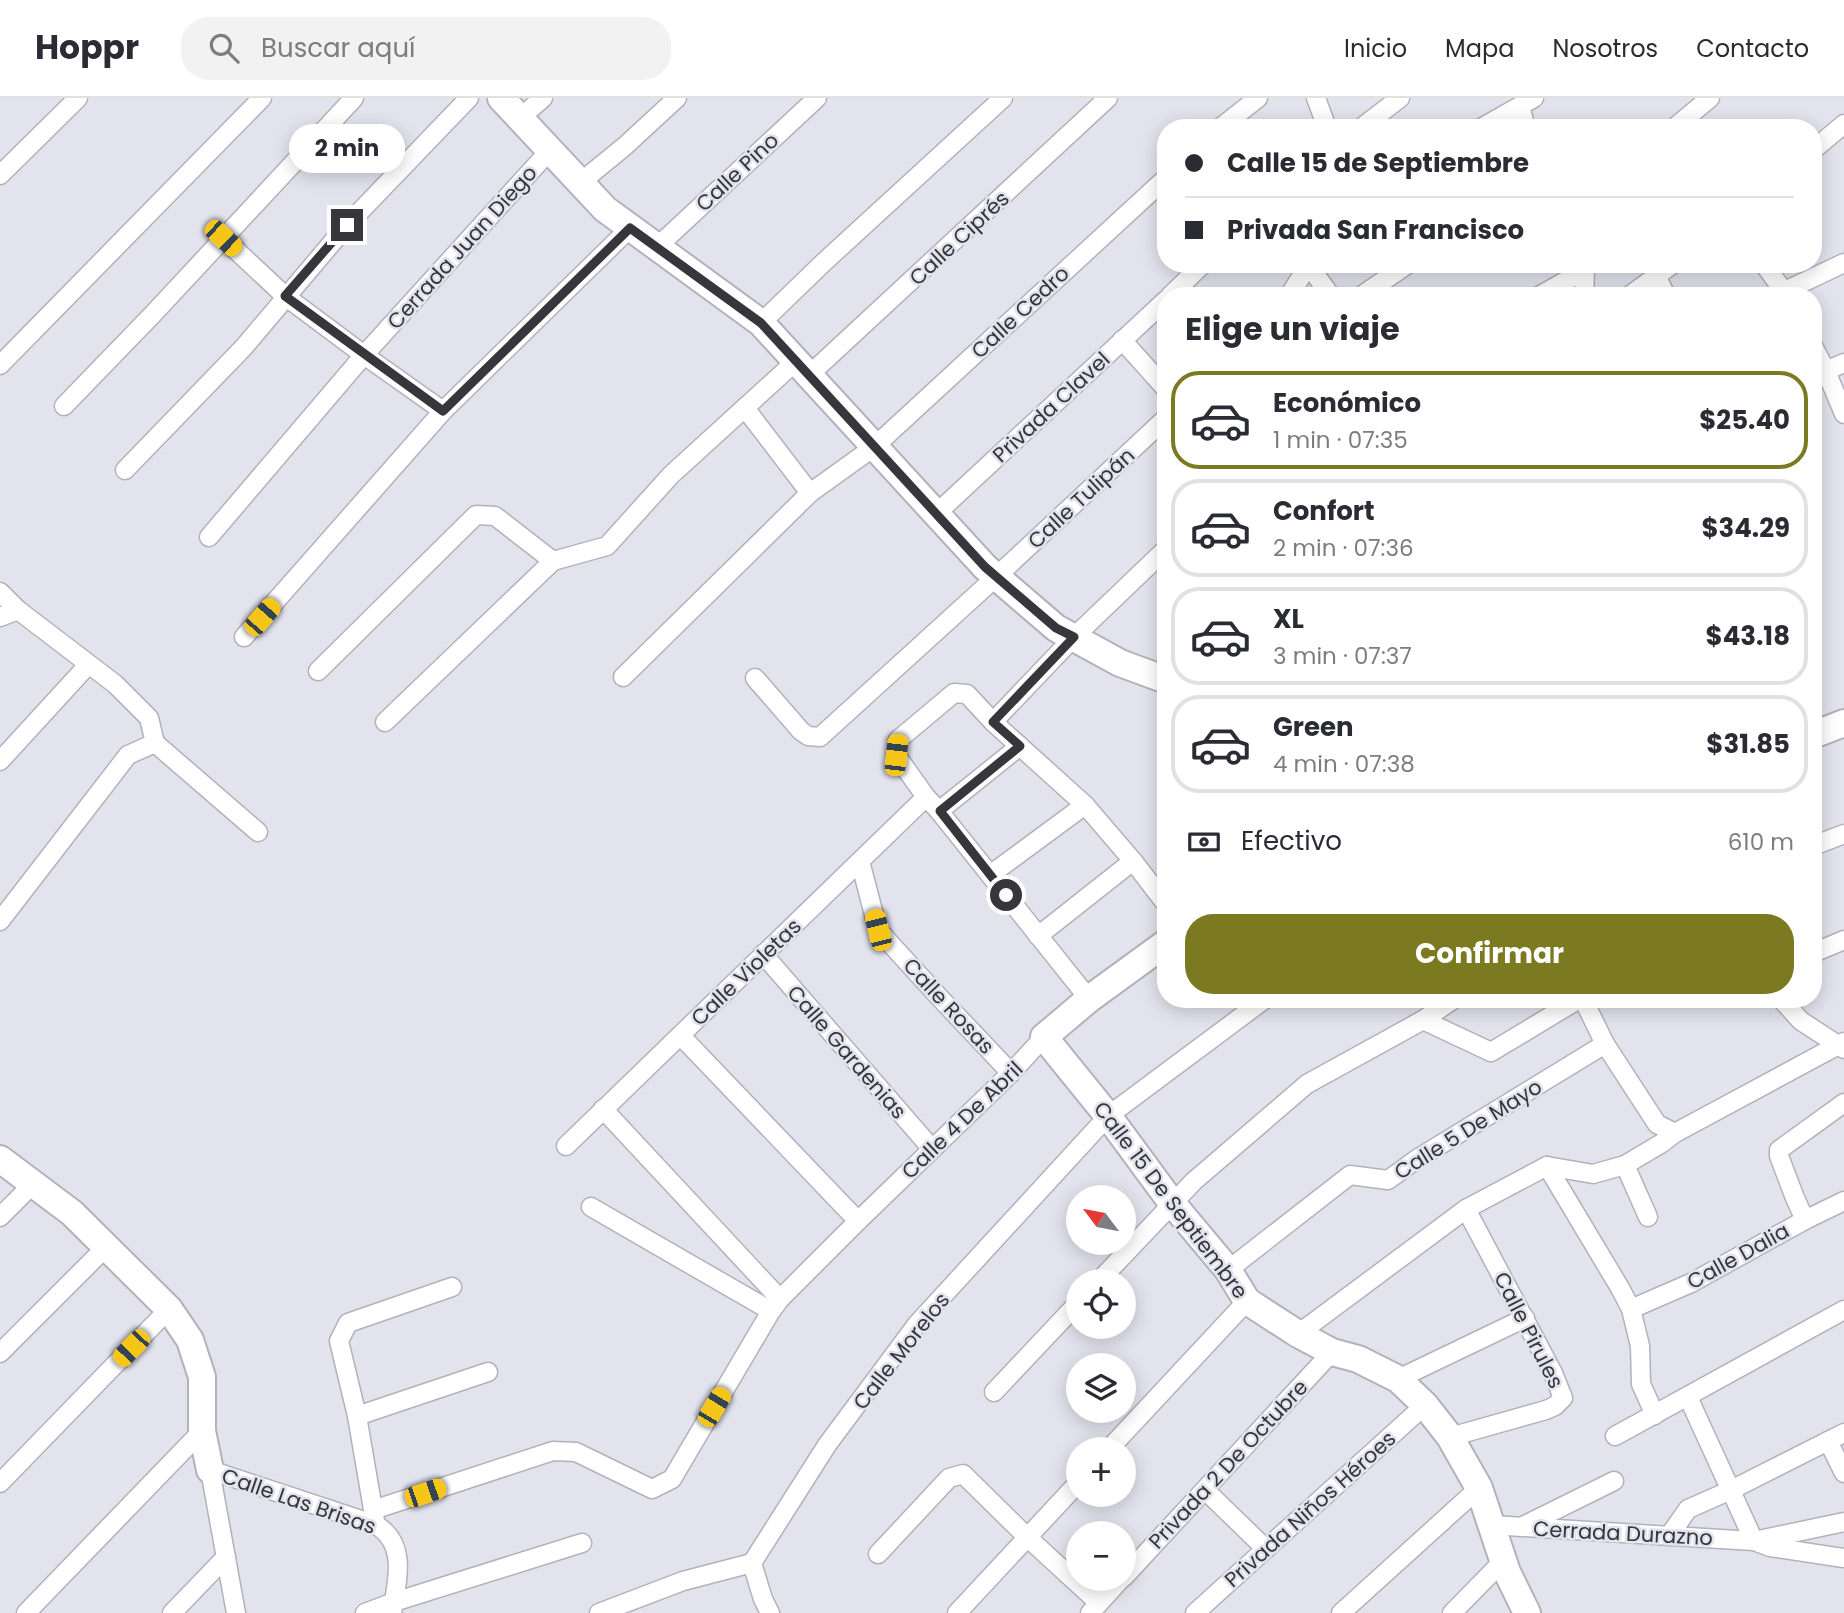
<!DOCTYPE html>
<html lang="es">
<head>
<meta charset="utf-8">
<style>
	:root { --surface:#fff; --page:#f2f2f3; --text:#2b2b33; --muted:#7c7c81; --line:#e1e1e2; --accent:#7b7a21 }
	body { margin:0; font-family:Poppins,sans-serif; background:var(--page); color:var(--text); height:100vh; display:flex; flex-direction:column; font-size:26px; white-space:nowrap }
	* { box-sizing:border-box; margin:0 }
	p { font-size:23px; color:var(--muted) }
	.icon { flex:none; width:38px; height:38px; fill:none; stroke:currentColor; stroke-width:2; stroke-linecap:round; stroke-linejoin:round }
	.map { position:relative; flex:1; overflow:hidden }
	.drawer { position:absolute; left:1157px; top:189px; width:665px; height:721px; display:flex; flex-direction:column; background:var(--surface); border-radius:28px; box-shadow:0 4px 18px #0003 }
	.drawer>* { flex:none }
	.guide { position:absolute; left:1157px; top:21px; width:665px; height:154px; border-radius:28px; box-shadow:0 4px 18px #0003; display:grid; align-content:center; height:154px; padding:0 28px; background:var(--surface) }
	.needle { width:46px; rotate:302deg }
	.controls { position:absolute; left:1066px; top:1087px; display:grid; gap:14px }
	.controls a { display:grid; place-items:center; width:70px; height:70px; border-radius:50%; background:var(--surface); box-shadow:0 4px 18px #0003; font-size:35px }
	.end { position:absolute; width:32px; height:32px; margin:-16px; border:9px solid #36363b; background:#fff; box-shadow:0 0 0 4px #fff }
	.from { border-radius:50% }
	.bubble { position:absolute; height:49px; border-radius:24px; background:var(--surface); box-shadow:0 4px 18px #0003; font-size:23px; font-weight:700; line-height:49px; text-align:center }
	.car { position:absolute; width:21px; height:42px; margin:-21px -10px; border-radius:9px; box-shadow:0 0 5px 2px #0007; background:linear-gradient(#f5c518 24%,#345 0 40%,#f5c518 0 76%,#345 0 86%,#f5c518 0) }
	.guide b { display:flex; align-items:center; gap:24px; height:66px; font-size:26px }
	.guide b+b { border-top:2px solid var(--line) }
	.guide i { width:18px; height:18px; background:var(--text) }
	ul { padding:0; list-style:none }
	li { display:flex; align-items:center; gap:21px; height:98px; margin:0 14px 10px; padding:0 14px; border:4px solid var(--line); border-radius:28px }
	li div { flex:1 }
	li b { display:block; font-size:26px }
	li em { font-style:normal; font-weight:700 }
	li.active { border-color:var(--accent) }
	li>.icon { width:63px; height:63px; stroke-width:1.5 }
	h2 { padding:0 28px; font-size:32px; line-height:84px }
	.pay { display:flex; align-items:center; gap:18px; height:77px; padding:0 28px; font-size:26px }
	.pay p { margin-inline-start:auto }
	.primary-button { display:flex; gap:14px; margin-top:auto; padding:14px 28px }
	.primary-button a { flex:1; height:80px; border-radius:28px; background:var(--accent); color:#fff; font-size:28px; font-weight:700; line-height:80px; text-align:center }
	header { display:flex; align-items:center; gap:42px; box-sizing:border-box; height:98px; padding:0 35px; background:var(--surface); border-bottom:2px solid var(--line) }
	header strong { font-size:33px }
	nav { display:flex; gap:38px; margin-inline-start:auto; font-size:24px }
	.search { width:490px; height:63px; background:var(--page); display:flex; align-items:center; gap:18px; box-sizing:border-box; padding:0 24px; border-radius:28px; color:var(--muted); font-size:26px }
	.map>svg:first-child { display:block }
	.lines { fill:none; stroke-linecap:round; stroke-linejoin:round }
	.street-casing { stroke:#b2b1bc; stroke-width:21 }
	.secondary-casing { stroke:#b2b1bc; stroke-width:30 }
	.street { stroke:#fff; stroke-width:18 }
	.secondary { stroke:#fff; stroke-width:26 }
	.route { stroke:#36363b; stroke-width:9 }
	.labels { text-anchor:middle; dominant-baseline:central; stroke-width:5; stroke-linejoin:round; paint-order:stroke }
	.street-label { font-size:21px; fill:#36363b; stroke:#e3e3ee }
</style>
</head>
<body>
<header>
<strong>Hoppr</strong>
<div class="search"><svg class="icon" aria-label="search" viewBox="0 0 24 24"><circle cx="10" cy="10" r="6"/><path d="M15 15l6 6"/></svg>Buscar aquí</div>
<nav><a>Inicio</a><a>Mapa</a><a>Nosotros</a><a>Contacto</a></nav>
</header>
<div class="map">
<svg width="1844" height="1515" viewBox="0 0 1844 1515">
	<rect width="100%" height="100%" fill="#e3e3ee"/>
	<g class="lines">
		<g class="street-casing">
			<g id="street">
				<polyline points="1316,0 1327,30"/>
				<polyline points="1520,9 1526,30"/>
				<polyline points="520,20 543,0"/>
				<polyline points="1220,30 1258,0"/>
				<polyline points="1361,30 1400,0"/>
				<polyline points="1481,30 1534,0"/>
				<polyline points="1674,30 1710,0"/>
				<polyline points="1813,52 1844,26"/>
				<polyline points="0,77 78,0"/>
				<polyline points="581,84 625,48 677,0"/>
				<polyline points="223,140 285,198 364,257 443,313"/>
				<polyline points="657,149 817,0"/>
				<polyline points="1582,166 1585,172 1584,198"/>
				<polyline points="1764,166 1787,198"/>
				<polyline points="1309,168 1331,198"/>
				<polyline points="1657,179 1666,198"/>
				<polyline points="1785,193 1844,165"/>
				<polyline points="1170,198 1203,166"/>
				<polyline points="1289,198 1309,166"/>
				<polyline points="1361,198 1408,166"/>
				<polyline points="1539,198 1585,172"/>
				<polyline points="1629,198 1673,166"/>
				<polyline points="761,225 823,165 1003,0"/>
				<polyline points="1122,242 1166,291"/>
				<polyline points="1813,248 1826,273 1844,316"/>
				<polyline points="0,267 262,0"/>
				<polyline points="1826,273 1844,265"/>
				<polyline points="808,278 1108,0"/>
				<polyline points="64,308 154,215 354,0"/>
				<polyline points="745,310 810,395 874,349 1166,80"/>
				<polyline points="125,372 244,249 347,127 469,0"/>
				<polyline points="937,415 1166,202"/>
				<polyline points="209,439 364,257 551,51"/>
				<polyline points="0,494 18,512"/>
				<polyline points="0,519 18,512 115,586 149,620 155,645"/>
				<polyline points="244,539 443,313 630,130"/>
				<polyline points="318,573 476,417 495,418 553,463"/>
				<polyline points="623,579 810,395"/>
				<polyline points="755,580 801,633 808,638 820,639 996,479 1166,320"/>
				<polyline points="385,624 553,463 607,448 671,377 795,264"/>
				<polyline points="993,624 1074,539 1166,451"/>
				<polyline points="155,645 258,734"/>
				<polyline points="0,663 88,567"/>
				<polyline points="939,713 1020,648"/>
				<polyline points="1813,748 1844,736"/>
				<polyline points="860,763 878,832 939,899 1011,975"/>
				<polyline points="990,777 1085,707"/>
				<polyline points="0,823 128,657 155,645"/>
				<polyline points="1038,838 1133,763"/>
				<polyline points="1813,855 1844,842"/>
				<polyline points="763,856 932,1051"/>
				<polyline points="1089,901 939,713 926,699 896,657 898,642 954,595 967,596 993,624 1085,707 1133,763 1166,806"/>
				<polyline points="1583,901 1605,946 1657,1026 1675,1035 1844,944"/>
				<polyline points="1781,901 1801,923 1844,951"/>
				<polyline points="1423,922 1491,954 1579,901"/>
				<polyline points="681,938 858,1123"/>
				<polyline points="603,1011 780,1201"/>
				<polyline points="566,1048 926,699"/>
				<polyline points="1625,1067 1648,1119"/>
				<polyline points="1547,1068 1620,1190 1631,1211 1640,1248 1641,1286 1655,1317"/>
				<polyline points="591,1109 771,1213"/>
				<polyline points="0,1119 33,1086"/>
				<polyline points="1805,1122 1795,1100 1779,1058 1779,1052 1844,1005"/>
				<polyline points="1228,1172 1350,1077 1388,1082 1417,1061 1605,946"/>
				<polyline points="1099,1183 1194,1083 1307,986 1423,922 1454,901"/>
				<polyline points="1631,1211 1691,1185 1805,1122 1844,1103"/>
				<polyline points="1298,1236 1466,1111 1547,1068 1593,1076 1625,1067 1662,1045 1675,1035"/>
				<polyline points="0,1255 105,1150"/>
				<polyline points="1398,1281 1525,1220"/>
				<polyline points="994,1294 1078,1205"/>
				<polyline points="1688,1299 1754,1443"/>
				<polyline points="357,1318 488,1274"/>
				<polyline points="1615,1338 1844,1212"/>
				<polyline points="1450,1339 1546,1312 1555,1308 1563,1300 1553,1275 1466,1111"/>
				<polyline points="1828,1343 1844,1375"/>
				<polyline points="1109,1351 1247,1203"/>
				<polyline points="0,1385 169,1211"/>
				<polyline points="1205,1392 1266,1451"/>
				<polyline points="373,1412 553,1353 576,1354 652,1391 672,1381 771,1213 780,1201 858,1123 1011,975 1044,939"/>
				<polyline points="375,1423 357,1318 339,1243 348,1225 452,1189"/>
				<polyline points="1491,1427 1754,1443 1844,1424"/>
				<polyline points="1523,1428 1614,1383"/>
				<polyline points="1669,1438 1688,1411 1731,1392 1844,1335"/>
				<polyline points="1757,1444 1770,1449 1844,1460"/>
				<polyline points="878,1456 949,1380 963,1376 1027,1439 1099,1505"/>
				<polyline points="1124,1479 1332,1254"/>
				<polyline points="26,1515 202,1333"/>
				<polyline points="172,1515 226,1459"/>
				<path d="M236 1515 210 1372 376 1427C408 1446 397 1484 392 1515"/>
				<polyline points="365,1515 394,1504 582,1445"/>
				<polyline points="599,1515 683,1483 752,1465"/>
				<polyline points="770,1515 763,1501 752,1465 827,1347 917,1226 1108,1018 1265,901"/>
				<polyline points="957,1515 1078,1385"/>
				<polyline points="1090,1515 1122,1480"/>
				<polyline points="1195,1515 1425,1307"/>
				<polyline points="1341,1515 1479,1390"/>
				<polyline points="1452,1515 1503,1463"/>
			</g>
		</g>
		<g class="secondary-casing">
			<g id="secondary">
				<polyline points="501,0 605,111 761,225 985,469 1056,530 1120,565 1166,582"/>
				<polyline points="1813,637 1844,625"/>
				<polyline points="1166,845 1089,901 1044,939 1108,1018 1172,1105 1228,1172 1247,1203 1298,1236 1332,1254 1358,1261 1398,1281 1425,1307 1450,1339 1479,1390 1507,1474 1527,1515"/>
				<polyline points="0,1061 72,1115 169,1211 190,1242 202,1279 202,1333 210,1372"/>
			</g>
		</g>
		<use href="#street" class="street"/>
		<use href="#secondary" class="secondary"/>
	</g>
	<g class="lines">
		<polyline class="route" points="347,127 285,198 443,313 630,130 761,225 985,469 1056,530 1074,539 993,624 1020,648 940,713 1006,797"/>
	</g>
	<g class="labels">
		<g class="street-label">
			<text transform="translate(737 74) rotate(-43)">Calle Pino</text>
			<text transform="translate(959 140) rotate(-43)">Calle Ciprés</text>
			<text transform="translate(462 149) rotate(-48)">Cerrada Juan Diego</text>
			<text transform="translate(1020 214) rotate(-43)">Calle Cedro</text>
			<text transform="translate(1051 309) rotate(-43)">Privada Clavel</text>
			<text transform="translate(1081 400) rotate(-43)">Calle Tulipán</text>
			<text transform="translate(746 874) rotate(-44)">Calle Violetas</text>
			<text transform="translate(949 908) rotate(47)">Calle Rosas</text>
			<text transform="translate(847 954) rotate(49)">Calle Gardenias</text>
			<text transform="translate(962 1022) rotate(-44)">Calle 4 De Abril</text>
			<text transform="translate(1468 1031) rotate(-32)">Calle 5 De Mayo</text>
			<text transform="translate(1171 1102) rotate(53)">Calle 15 De Septiembre</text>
			<text transform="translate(1738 1158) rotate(-29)">Calle Dalia</text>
			<text transform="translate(1529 1232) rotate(63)">Calle Pirules</text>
			<text transform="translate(901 1253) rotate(-52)">Calle Morelos</text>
			<text transform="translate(1228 1366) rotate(-47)">Privada 2 De Octubre</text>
			<text transform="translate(299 1403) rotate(19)">Calle Las Brisas</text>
			<text transform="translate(1310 1411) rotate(-42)">Privada Niños Héroes</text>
			<text transform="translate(1623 1435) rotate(3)">Cerrada Durazno</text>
		</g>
	</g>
</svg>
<div class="controls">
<a><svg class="needle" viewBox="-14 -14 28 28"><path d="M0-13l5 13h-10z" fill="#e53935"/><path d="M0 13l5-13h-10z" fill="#7c7c81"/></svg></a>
<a><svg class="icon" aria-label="locate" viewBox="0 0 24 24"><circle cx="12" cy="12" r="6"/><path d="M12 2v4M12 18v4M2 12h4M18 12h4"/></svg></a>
<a><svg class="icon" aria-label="layers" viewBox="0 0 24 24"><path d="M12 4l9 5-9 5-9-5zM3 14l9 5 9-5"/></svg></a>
<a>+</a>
<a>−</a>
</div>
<i class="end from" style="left:1006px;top:797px"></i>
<i class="end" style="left:347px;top:127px"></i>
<div class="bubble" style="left:289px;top:26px;width:116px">2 min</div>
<i class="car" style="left:223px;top:140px;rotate:133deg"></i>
<i class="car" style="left:262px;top:519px;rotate:41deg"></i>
<i class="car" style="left:896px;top:657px;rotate:6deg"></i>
<i class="car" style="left:878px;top:832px;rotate:346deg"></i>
<i class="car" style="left:131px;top:1250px;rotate:224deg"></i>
<i class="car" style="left:714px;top:1309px;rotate:31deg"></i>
<i class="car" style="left:425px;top:1395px;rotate:71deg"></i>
<div class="guide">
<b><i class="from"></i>Calle 15 de Septiembre</b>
<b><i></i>Privada San Francisco</b>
</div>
<section class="drawer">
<h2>Elige un viaje</h2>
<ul>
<li class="active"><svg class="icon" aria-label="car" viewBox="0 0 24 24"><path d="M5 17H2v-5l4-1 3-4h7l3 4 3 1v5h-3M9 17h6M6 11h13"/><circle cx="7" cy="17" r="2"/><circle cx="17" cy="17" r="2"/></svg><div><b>Económico</b><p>1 min · 07:35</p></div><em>$25.40</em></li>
<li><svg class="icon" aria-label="car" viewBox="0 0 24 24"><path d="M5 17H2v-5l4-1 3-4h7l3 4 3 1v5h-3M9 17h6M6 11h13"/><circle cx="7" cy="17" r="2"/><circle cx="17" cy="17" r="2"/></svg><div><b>Confort</b><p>2 min · 07:36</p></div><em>$34.29</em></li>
<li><svg class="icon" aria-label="car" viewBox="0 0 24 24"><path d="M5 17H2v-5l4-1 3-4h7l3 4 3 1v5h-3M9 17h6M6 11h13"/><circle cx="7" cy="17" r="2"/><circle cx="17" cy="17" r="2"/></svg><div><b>XL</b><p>3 min · 07:37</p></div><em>$43.18</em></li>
<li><svg class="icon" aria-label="car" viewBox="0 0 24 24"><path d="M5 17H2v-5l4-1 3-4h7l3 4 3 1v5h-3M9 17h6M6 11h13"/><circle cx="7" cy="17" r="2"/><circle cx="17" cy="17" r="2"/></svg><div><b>Green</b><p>4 min · 07:38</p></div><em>$31.85</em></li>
</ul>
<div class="pay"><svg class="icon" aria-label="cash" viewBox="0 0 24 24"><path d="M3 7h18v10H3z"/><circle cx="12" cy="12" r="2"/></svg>Efectivo<p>610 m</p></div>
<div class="primary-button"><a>Confirmar</a></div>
</section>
</div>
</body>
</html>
